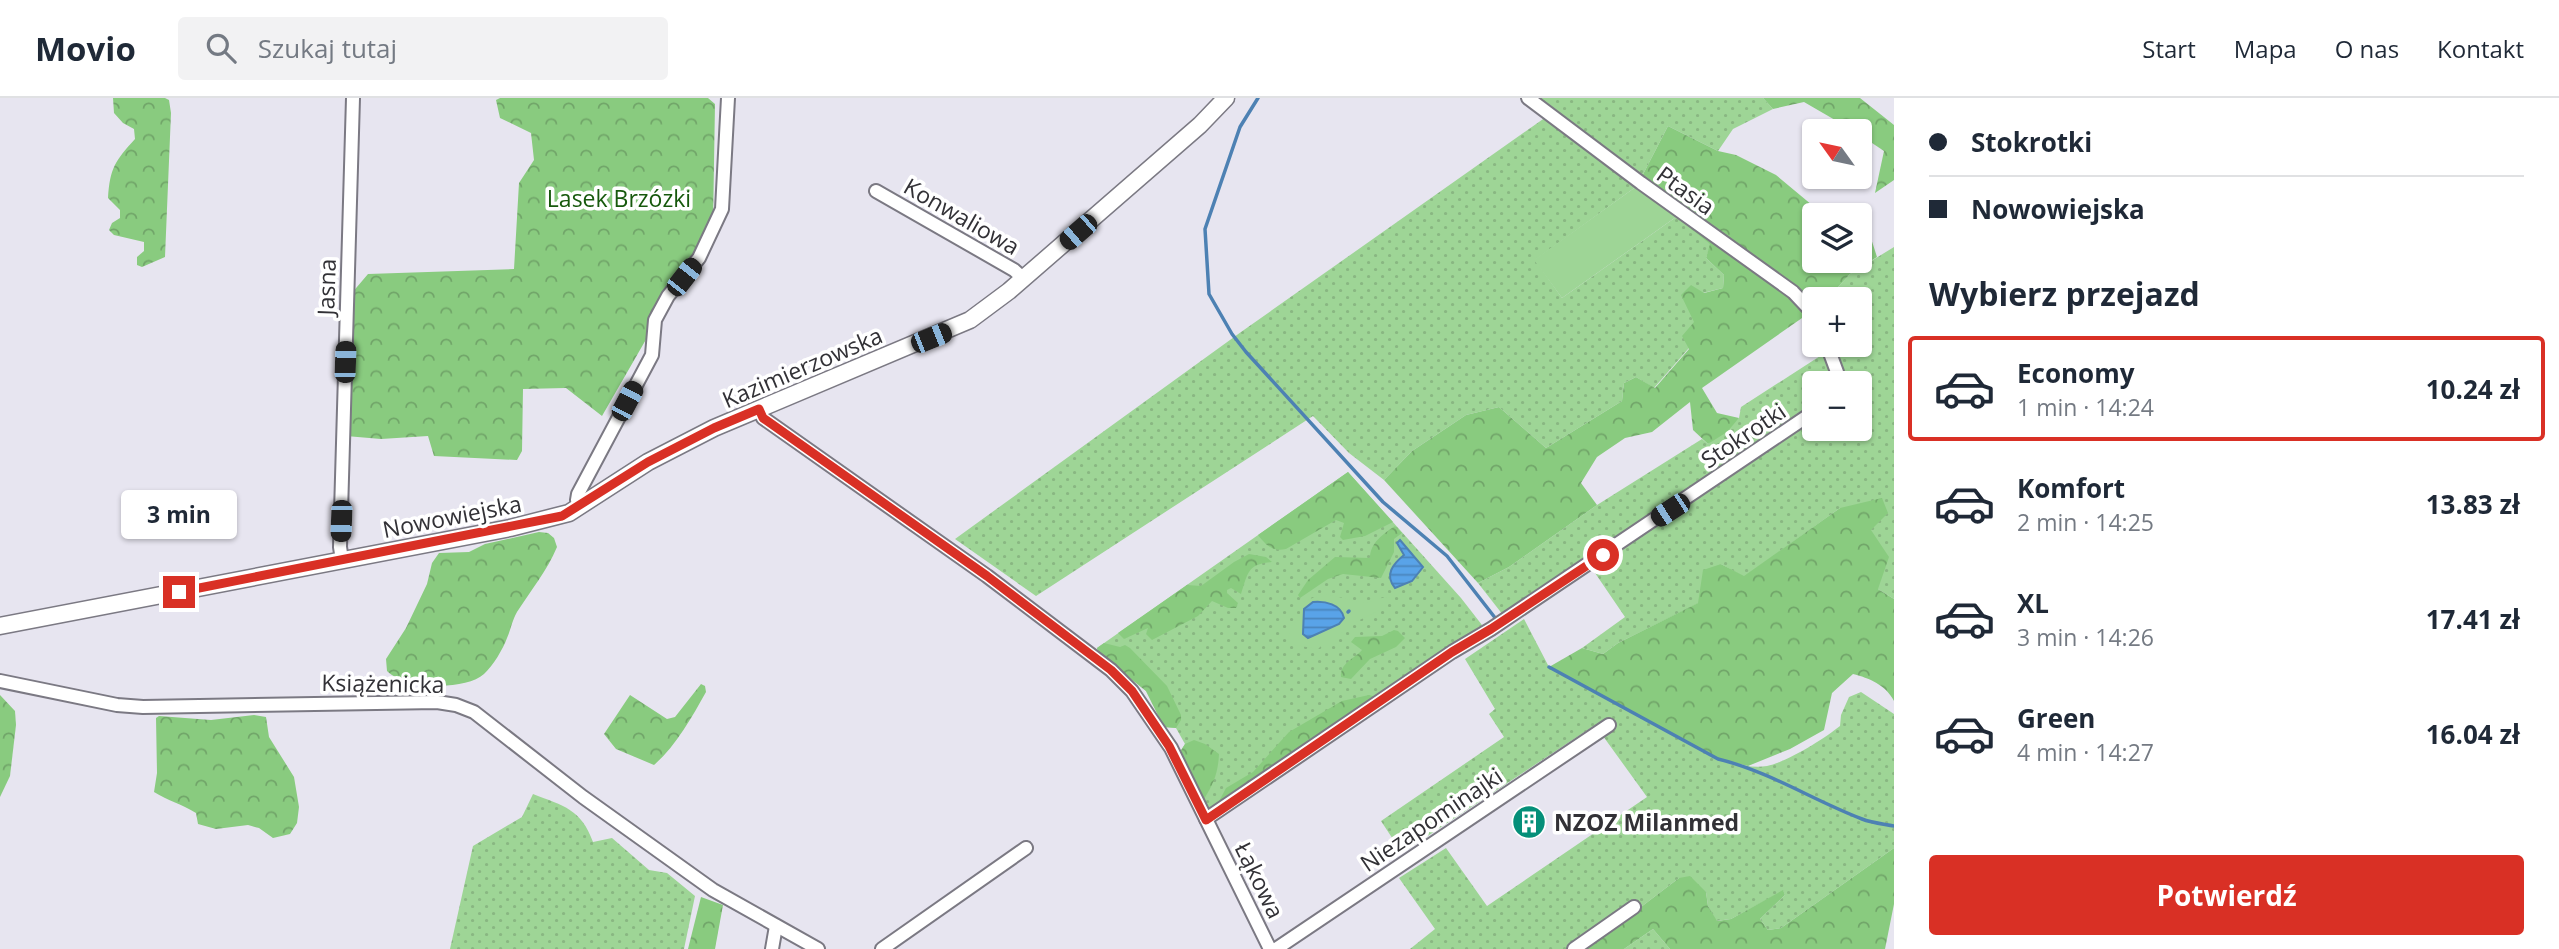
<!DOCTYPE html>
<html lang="pl">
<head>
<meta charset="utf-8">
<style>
	:root { --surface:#fff; --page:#f2f2f3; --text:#1f2937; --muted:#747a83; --line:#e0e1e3; --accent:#d93025 }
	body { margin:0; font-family:"Open Sans",sans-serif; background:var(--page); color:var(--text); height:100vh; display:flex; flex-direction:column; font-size:26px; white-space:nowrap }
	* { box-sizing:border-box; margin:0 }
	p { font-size:23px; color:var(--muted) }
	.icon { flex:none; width:38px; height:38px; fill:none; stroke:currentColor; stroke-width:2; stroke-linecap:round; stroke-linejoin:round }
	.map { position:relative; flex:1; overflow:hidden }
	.panel { display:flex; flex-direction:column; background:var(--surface); width:665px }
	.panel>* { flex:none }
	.banner { display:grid; align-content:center; height:154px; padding:0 35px; background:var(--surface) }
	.needle { width:46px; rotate:303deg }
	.buttons { position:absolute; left:1802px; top:21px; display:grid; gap:14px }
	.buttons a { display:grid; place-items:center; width:70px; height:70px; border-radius:7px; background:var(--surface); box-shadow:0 2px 5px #0004; font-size:35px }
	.end { position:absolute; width:32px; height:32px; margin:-16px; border:9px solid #d93025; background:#fff; box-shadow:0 0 0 4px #fff }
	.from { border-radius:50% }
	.bubble { position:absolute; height:49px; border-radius:7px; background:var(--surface); box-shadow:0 2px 5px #0004; font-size:23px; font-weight:700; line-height:49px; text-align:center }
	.car { position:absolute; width:21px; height:42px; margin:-21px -10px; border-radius:9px; box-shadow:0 0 5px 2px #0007; background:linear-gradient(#222 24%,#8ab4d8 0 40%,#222 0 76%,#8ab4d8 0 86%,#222 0) }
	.banner b { display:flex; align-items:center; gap:24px; height:66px; font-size:26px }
	.banner b+b { border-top:2px solid var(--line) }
	.banner i { width:18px; height:18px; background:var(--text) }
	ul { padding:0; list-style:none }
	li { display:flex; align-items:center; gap:21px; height:105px; margin:0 14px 10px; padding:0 21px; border:4px solid transparent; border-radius:7px }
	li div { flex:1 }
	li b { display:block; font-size:26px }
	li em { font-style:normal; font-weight:700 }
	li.active { border-color:var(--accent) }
	li>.icon { width:63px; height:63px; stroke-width:1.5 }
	h2 { padding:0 35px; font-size:32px; line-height:84px }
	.primary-button { display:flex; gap:14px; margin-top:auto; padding:14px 35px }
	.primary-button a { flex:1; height:80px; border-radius:7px; background:var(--accent); color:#fff; font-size:28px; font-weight:700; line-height:80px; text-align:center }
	header { display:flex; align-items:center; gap:42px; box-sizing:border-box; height:98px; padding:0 35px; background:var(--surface); border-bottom:2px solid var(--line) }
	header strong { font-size:33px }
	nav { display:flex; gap:38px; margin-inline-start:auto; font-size:24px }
	.search { width:490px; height:63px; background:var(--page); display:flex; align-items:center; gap:18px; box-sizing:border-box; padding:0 24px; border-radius:7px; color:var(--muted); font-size:26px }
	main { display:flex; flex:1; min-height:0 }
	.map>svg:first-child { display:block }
	.grass { fill:url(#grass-dots); fill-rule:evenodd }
	.forest { fill:url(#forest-crowns) }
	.garden { fill:#9ed596 }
	.water { fill:url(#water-rules); stroke:#4d81b3; stroke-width:2 }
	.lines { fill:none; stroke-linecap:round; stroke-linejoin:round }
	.stream { stroke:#4d81b3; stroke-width:3.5 }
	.street-casing { stroke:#7b7983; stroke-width:16 }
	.secondary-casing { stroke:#7b7983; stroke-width:19 }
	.street { stroke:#fff; stroke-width:12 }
	.secondary { stroke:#fff; stroke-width:16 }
	.route { stroke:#d93025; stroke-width:9 }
	.labels { text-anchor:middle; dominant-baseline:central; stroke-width:7; stroke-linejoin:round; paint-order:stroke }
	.street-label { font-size:23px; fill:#323136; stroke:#fff }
	.park-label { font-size:23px; fill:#17590d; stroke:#fff }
	.poi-label { font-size:23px; font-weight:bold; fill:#323136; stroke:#fff; text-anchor:start }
</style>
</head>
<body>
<header>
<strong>Movio</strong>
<div class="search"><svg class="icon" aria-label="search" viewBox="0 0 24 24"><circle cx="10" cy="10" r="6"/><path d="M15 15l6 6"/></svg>Szukaj tutaj</div>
<nav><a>Start</a><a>Mapa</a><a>O nas</a><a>Kontakt</a></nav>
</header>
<main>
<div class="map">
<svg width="1894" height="851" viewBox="0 0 1894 851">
	<defs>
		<pattern id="grass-dots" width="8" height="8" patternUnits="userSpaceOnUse" patternTransform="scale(1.75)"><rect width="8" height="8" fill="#9ed596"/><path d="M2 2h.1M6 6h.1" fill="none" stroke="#89b782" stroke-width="1.8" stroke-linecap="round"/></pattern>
		<pattern id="forest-crowns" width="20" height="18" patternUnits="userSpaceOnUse" patternTransform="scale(1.75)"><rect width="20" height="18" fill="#89cb7f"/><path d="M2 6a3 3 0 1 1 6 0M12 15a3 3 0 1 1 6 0" fill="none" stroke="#71a569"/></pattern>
		<pattern id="water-rules" width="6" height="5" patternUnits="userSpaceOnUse" patternTransform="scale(1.75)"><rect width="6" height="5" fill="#59a3e8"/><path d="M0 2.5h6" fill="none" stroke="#4a85bd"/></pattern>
	</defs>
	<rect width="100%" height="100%" fill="#e7e5f0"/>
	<g class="grass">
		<polygon points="1534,0 1763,0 1773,11 1733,31 1718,53 1668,28 1637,88 1535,162 1562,200 1676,119 1711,146 1706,160 1724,177 1723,190 1703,195 1689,250 1654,290 1636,279 1624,285 1622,303 1546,350 1499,309 1466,317 1412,353 1384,382 1349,355 1313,318 1036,498 955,441 1241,234 1546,19"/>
		<path d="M1894 149V501L1878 491C1877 438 1884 441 1840 410L1744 479 1721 466 1699 505 1618 545 1603 556 1582 550 1625 519 1593 472 1584 463 1503 517 1478 485 1509 469 1597 407 1702 341 1708 346 1739 320 1741 309 1834 249V247H1860V201H1827L1850 176ZM1815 285H1860V331H1815Z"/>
		<polygon points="1348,374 1461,500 1482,527 1215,711 1208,709 1180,654 1185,646 1176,630 1164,629 1146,593 1099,555 1097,550"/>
		<path d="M1524 521 1549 569 1718 661C1734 665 1751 671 1767 668 1787 664 1824 641 1840 628L1841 617 1849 599 1861 594 1894 616V750L1781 830 1768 832 1760 821 1785 797 1783 793 1731 821 1716 823 1708 808 1706 794 1679 780 1586 851H1410L1435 831 1399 780 1446 750 1487 808 1647 699 1595 627 1402 755 1381 723 1504 639 1489 616 1495 611 1465 561Z"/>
		<path d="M533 696C564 708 581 711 593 744L612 740 649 772 667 775 695 798 684 851H450L473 748 522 719Z"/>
		<polygon points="1653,831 1670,851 1624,851"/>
	</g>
	<g class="forest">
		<path d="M113 0H165L169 2 171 15 165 159 142 169 137 167V159L144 153V144L114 137 109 132 112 125 120 120V112L108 100C110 70 115 63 135 41L134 31 123 25 114 15Z"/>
		<polygon points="500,0 708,0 715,6 713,125 602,318 566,290 523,291 522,353 517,362 434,358 428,338 381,341 346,338 351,196 368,176 514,171 519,85 534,62 531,35 500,20 496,2"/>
		<polygon points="1763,0 1860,0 1894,27 1894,82 1875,95 1884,53 1860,37 1860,33 1854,33 1804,4 1773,11"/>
		<polygon points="1668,28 1718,53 1736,57 1776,77 1824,117 1815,117 1815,163 1860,163 1860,117 1847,117 1860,106 1877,159 1850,176 1827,201 1815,201 1815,211 1702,290 1717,315 1739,320 1727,334 1708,346 1693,332 1690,304 1652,334 1625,340 1597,359 1581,385 1597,407 1509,469 1478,485 1384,382 1412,353 1466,317 1499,309 1546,350 1622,303 1624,285 1636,279 1655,290 1689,251 1682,238 1694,224 1681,197 1691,187 1704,195 1723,190 1724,177 1706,160 1710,146 1637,88"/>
		<path d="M1348 374 1393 424 1365 438 1343 442 1340 439 1344 425 1336 422 1286 451C1272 454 1266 447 1258 437Z"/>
		<path d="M1882 400 1888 415 1871 432 1889 459 1878 491 1894 501V603C1886 587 1869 580 1853 576L1832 595 1824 632 1790 651 1748 668 1718 661 1549 569 1582 550 1603 556 1618 545 1698 505 1703 472 1721 466 1744 478 1840 410Z"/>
		<path d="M1395 428 1402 435 1394 441V454L1381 480 1343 476 1328 481 1300 500 1298 497 1308 482 1335 459 1370 460C1370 445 1383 436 1395 428Z"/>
		<path d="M539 434 548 435 554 440 557 449C547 473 531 492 517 514 512 523 511 531 507 540 503 551 493 568 484 576 465 593 405 591 387 573L386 561 406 530 427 486 432 465 439 455 469 454 485 446Z"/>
		<path d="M1249 456 1266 459 1272 464C1247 466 1248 475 1241 496L1231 490 1227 492V495L1238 505 1236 510H1228L1212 503 1198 518 1152 542 1146 536 1148 530 1124 541 1118 535 1187 487 1201 488 1234 464Z"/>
		<path d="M1394 532 1398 533 1405 540 1396 549 1370 561 1351 581 1341 579C1340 565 1354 561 1362 552L1351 544 1355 539 1382 538Z"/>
		<polygon points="1104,545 1120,549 1125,547 1130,550 1167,588 1181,617 1181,622 1176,630 1164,629 1146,593 1098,554 1097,550"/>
		<path d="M701 586 705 588 706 594C692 619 676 648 654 667L616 651 604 636 630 597 667 621 675 619Z"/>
		<polygon points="0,597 15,613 16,627 10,678 0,699"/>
		<polygon points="1369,597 1376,599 1215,711 1226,690 1253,674 1289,634 1342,603"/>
		<path d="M254 617 266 619 269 639 294 679 299 709 297 725 290 736 273 740 259 730 248 727 216 731 198 726 196 715C182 706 168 703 154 694L157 675 156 620 159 618 211 622Z"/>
		<path d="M1194 642 1205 646 1219 656C1218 675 1214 685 1204 701L1180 654 1185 646Z"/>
		<polygon points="1894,750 1894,806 1885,851 1670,851 1653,831 1624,851 1586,851 1679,780 1690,778 1706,794 1708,808 1717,823 1731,821 1783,792 1785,797 1760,821 1768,832 1781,830"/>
		<polygon points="701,799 723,807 715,851 688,851"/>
	</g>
	<g class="garden">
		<polygon points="1637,88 1676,119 1562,200 1534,162"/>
		<path d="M1322 496C1335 497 1361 506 1368 504 1377 503 1381 498 1391 500V503L1381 511 1354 525 1332 543 1323 546 1318 551 1295 547 1288 539 1293 526 1301 521 1300 507 1303 504Z"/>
	</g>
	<g class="water">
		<path d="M1400 442 1423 469 1412 483 1395 490C1384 477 1393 466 1404 457L1397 445Z"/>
		<path d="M1313 504C1325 503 1341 506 1344 520L1339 526 1308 540 1303 536 1304 511Z"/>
	</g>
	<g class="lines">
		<g class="stream">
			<polyline points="1258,0 1240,29 1205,131 1209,196 1232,236 1246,254 1383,404 1447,458 1496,521"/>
			<polyline points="1348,514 1349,513"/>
			<path d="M1549 569 1718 661C1771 674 1812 702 1862 721 1872 725 1884 726 1894 728"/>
		</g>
		<g class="street-casing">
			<g id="street">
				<polyline points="1528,0 1641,85 1793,194 1809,211 1815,222"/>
				<polyline points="876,93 1014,172 1024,181"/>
				<polyline points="1827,247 1837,274 1838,285"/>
				<polyline points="759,311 763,320 987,478 1111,572 1132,593 1171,650 1270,851"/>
				<polyline points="580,409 577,402 578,396 652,257 655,222 668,198 699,160 722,111 728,0"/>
				<polyline points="342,462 340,449 353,0"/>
				<polyline points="0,583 117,607 143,609 437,604 456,607 474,614 583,699 713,792 818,851"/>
				<polyline points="1206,721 1452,554 1491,531 1815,313"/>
				<polyline points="772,851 776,828"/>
				<polyline points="882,851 1026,750"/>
				<polyline points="1276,851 1609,627"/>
				<polyline points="1574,851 1634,809"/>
			</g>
		</g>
		<g class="secondary-casing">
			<polyline id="secondary" points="0,528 510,430 569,415 648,364 714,330 970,222 1009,193 1200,27 1226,0"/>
		</g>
		<use href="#street" class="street"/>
		<use href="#secondary" class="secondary"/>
	</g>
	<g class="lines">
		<polyline class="route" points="179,494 562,418 648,364 714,330 759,311 763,320 987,478 1111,572 1132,593 1169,648 1206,722 1452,554 1491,531 1603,457"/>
	</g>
	<defs>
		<g id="building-disc" transform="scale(1.75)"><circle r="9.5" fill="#058f79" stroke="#fff"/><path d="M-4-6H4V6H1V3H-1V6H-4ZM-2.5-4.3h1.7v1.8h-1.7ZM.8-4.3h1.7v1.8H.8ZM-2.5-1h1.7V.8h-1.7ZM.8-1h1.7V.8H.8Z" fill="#fff"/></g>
	</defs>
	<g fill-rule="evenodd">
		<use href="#building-disc" x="1529" y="724"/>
	</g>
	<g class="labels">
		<g class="street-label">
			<text transform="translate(1686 92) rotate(36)">Ptasia</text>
			<text transform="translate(962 118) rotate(30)">Konwaliowa</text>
			<text transform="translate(326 189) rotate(-88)">Jasna</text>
			<text transform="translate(802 269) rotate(-23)">Kazimierzowska</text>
			<text transform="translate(1743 337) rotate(-34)">Stokrotki</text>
			<text transform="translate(452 418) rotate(-11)">Nowowiejska</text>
			<text transform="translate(383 585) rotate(1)">Książenicka</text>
			<text transform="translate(1431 721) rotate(-34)">Niezapominajki</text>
			<text transform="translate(1260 782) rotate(64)">Łąkowa</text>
		</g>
		<g class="park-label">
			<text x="619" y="100">Lasek Brzózki</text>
		</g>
		<g class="poi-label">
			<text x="1554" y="724">NZOZ Milanmed</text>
		</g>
	</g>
</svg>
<div class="buttons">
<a><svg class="needle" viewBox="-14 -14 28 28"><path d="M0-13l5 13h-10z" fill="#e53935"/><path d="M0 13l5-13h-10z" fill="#747a83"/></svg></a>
<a><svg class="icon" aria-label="layers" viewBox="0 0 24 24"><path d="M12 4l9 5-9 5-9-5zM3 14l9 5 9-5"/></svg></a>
<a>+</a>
<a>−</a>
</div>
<i class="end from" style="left:1603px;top:457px"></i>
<i class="end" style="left:179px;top:494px"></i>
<div class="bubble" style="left:121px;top:392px;width:116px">3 min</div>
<i class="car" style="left:1078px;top:134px;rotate:229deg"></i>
<i class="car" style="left:684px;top:179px;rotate:38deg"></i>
<i class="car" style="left:931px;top:240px;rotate:68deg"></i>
<i class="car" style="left:345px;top:264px;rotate:2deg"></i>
<i class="car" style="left:627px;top:303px;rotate:28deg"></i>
<i class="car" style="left:1670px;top:412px;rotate:237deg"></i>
<i class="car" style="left:341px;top:423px;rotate:182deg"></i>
</div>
<section class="panel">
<div class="banner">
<b><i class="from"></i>Stokrotki</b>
<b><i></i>Nowowiejska</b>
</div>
<h2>Wybierz przejazd</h2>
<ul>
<li class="active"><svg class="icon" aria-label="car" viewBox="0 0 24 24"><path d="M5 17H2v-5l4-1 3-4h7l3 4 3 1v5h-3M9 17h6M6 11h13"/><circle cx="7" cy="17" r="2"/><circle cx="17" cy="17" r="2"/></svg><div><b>Economy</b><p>1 min · 14:24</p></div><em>10.24 zł</em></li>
<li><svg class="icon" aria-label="car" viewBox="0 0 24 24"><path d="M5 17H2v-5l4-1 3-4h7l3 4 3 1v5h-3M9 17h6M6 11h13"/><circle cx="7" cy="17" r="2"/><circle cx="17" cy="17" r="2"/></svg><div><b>Komfort</b><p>2 min · 14:25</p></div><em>13.83 zł</em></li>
<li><svg class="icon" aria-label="car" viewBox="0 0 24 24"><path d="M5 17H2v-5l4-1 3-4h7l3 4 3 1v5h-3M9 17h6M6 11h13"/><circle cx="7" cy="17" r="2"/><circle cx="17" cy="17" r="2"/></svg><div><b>XL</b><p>3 min · 14:26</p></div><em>17.41 zł</em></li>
<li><svg class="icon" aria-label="car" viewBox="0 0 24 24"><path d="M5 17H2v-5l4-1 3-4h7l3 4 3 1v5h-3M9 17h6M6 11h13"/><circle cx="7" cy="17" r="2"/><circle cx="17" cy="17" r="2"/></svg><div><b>Green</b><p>4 min · 14:27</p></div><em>16.04 zł</em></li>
</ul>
<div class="primary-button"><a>Potwierdź</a></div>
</section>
</main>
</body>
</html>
